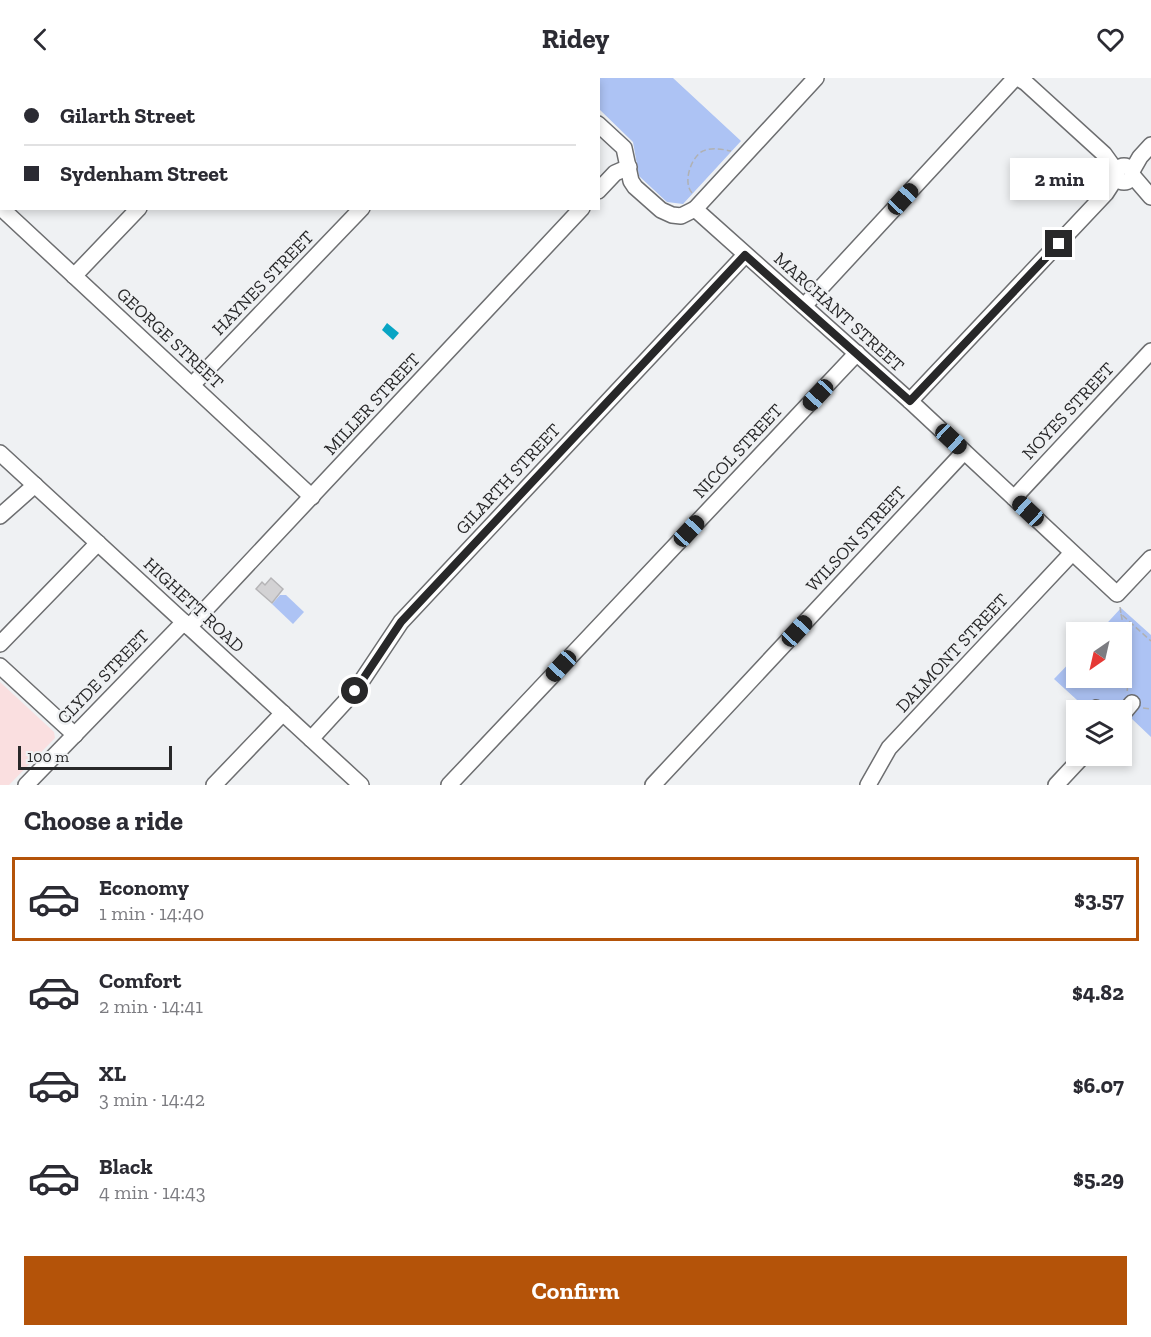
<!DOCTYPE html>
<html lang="en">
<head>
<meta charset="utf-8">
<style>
	:root { --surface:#fff; --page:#f7f7f7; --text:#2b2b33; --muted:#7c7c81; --line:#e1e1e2; --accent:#b45309 }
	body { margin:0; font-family:"Zilla Slab",serif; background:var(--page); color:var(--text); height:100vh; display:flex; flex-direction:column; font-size:22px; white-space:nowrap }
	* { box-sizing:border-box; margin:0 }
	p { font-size:20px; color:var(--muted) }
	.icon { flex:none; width:33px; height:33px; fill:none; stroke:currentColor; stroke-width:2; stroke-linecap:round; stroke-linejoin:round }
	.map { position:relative; height:707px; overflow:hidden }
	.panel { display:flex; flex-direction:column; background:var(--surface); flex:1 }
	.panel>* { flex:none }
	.guide { position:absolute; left:0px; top:0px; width:600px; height:132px; box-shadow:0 3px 9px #0003; display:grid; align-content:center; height:132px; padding:0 24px; background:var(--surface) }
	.needle { width:39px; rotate:214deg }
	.buttons { position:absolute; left:1066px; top:544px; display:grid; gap:12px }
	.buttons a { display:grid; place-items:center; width:66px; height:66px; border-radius:0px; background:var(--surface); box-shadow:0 3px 9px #0003; font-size:30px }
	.scale { position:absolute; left:18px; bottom:15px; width:154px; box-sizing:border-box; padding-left:6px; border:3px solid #282829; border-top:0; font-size:16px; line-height:21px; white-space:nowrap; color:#282829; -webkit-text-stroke:4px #eff1f3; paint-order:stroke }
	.end { position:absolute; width:27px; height:27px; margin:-14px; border:8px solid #282829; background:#fff; box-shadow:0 0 0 3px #fff }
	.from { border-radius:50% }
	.bubble { position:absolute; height:42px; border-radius:0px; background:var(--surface); box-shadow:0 3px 9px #0003; font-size:20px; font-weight:700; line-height:42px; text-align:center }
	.car { position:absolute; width:18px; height:36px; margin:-18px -9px; border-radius:8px; box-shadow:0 0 4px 2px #0007; background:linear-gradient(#222 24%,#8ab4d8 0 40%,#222 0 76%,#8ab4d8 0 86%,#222 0) }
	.guide b { display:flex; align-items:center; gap:21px; height:57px; font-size:22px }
	.guide b+b { border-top:2px solid var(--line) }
	.guide i { width:15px; height:15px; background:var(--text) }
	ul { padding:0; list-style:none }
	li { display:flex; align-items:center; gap:18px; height:84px; margin:0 12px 9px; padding:0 12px; border:3px solid transparent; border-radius:0px }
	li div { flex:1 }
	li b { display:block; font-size:22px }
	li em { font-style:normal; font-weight:700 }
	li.on { border-color:var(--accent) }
	li>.icon { width:54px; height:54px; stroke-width:1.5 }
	h2 { padding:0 24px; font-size:27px; line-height:72px }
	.action { display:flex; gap:12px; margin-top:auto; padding:12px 24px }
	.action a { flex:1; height:69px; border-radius:0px; background:var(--accent); color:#fff; font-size:24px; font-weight:700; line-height:69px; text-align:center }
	header { display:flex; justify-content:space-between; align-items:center; height:78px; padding:0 24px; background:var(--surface); font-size:27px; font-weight:700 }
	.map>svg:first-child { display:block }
	.education { fill:#fadfe0 }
	.green { fill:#adc3f4 }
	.water { fill:#08a5c4 }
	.building { fill:#d3d2d4; stroke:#b5b4b6; stroke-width:1.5 }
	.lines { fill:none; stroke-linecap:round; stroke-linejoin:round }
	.minor-casing { stroke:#6d6e70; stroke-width:18 }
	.path { stroke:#b0b1b3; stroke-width:1.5; stroke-dasharray:6 3; stroke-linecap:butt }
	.minor { stroke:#fff; stroke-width:15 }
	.route { stroke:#282829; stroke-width:8 }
	.labels { text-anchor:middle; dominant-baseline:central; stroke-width:5; stroke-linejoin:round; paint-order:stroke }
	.street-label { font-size:18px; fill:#282829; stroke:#eff1f3 }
</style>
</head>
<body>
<header><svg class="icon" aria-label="back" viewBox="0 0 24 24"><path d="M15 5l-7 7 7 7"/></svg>Ridey<svg class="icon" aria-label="heart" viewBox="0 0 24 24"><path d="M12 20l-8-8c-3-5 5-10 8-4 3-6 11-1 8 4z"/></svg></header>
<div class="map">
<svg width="1151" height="707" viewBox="0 0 1151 707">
	<rect width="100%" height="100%" fill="#eff1f3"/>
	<polygon class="education" points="0,604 54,654 55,660 9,707 0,707"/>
	<g class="green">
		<polygon points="600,0 673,0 741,63 683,126 667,124 639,98 633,64 599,31"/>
		<polygon points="280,517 286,517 304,534 293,546 272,526"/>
		<polygon points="1121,530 1151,557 1151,659 1131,640 1139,630 1127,619 1114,632 1098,623 1088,632 1054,601 1077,577 1077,600 1122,600 1122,555 1098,555"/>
	</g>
	<polygon class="water" points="387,245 399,255 393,262 382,252"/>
	<polygon class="building" points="271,500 283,511 272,525 256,511 262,504 265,507"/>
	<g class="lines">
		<g class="minor-casing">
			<g id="minor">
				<polyline points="401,0 403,2"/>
				<polyline points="548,0 550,2"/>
				<polyline points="1018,0 1026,5 1104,76 1117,94"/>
				<polyline points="40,2 41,0"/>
				<polyline points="263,2 264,0"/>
				<polyline points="487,2 488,0"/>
				<polyline points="582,2 584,0"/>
				<polyline points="0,43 2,42"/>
				<polyline points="598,46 624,70 631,103 635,109 661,132 672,137 681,138 695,131 910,323 1117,516 1151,480"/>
				<circle cx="1124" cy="96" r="8"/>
				<polyline points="1132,93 1140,79 1151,67"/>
				<polyline points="1132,97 1151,119"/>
				<polyline points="598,113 615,95 629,89"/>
				<polyline points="0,129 312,419"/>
				<polyline points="695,131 816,0"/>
				<polyline points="74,198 139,130"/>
				<polyline points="804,228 1015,0"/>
				<polyline points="192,307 362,130"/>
				<polyline points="910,323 1106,115 1117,98"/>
				<polyline points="0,375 361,707"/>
				<polyline points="1014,420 1151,273"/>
				<polyline points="0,438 35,407"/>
				<polyline points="189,549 582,130"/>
				<polyline points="0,566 98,465"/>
				<polyline points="0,588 75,657"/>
				<polyline points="1096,630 1100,633"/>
				<polyline points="1122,637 1132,625"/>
				<polyline points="311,661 355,613 401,544 745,177"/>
				<polyline points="26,707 184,544"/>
				<polyline points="214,707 283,635"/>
				<polyline points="449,707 857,275"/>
				<polyline points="653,707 964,374"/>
				<polyline points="868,707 889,670 1072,475"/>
				<polyline points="1056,707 1083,678"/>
			</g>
		</g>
		<g class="path">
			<path d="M692 115C683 105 690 82 701 74 709 69 722 71 731 73"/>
			<polyline points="1120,529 1121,536 1151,563"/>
			<polyline points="1121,536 1130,580 1127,615"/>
			<polyline points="1143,630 1151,631"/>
		</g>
		<use href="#minor" class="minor"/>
	</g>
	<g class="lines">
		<polyline class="route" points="355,613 401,544 745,177 910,323 1059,166"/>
	</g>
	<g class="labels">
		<g class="street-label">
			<text transform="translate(263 205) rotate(-46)">HAYNES STREET</text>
			<text transform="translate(839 234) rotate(42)">MARCHANT STREET</text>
			<text transform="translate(170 260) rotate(43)">GEORGE STREET</text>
			<text transform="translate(372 326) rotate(-47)">MILLER STREET</text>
			<text transform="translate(1068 333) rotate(-47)">NOYES STREET</text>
			<text transform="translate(738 373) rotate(-47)">NICOL STREET</text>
			<text transform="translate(508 401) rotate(-47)">GILARTH STREET</text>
			<text transform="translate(856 461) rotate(-47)">WILSON STREET</text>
			<text transform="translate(194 527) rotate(43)">HIGHETT ROAD</text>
			<text transform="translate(952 575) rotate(-47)">DALMONT STREET</text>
			<text transform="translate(103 599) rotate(-46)">CLYDE STREET</text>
		</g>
	</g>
</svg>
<div class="buttons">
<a><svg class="needle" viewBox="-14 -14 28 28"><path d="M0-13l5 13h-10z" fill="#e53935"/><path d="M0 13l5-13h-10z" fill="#7c7c81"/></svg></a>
<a><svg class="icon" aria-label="layers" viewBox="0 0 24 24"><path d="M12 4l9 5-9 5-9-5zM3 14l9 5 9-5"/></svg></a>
</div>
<div class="scale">100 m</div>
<i class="end from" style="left:355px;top:613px"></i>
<i class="end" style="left:1059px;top:166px"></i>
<div class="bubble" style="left:1010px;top:80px;width:99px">2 min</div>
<i class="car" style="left:903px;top:121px;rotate:43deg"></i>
<i class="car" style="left:818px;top:317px;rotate:223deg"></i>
<i class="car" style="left:951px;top:361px;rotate:133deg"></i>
<i class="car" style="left:1028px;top:433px;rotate:313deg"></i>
<i class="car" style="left:689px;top:453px;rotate:43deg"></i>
<i class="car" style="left:797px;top:553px;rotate:43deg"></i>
<i class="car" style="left:561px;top:588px;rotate:223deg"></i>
<div class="guide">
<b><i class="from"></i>Gilarth Street</b>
<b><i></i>Sydenham Street</b>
</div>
</div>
<section class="panel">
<h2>Choose a ride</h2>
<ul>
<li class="on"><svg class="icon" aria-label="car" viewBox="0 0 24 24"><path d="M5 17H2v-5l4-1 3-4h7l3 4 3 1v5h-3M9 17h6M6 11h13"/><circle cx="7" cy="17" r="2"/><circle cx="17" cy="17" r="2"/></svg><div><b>Economy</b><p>1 min · 14:40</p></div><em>$3.57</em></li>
<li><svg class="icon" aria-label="car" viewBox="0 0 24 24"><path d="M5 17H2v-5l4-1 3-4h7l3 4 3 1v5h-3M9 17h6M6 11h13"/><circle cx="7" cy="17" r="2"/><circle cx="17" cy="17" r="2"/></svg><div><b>Comfort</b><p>2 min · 14:41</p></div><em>$4.82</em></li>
<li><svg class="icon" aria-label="car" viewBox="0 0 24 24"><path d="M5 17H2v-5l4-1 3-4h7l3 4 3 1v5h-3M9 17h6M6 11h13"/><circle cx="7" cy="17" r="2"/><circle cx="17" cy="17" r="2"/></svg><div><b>XL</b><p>3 min · 14:42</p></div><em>$6.07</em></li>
<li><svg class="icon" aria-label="car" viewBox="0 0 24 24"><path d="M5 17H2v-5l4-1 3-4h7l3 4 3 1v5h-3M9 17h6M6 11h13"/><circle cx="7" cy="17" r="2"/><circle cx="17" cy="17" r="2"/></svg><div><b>Black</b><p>4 min · 14:43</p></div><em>$5.29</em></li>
</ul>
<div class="action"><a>Confirm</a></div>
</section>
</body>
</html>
